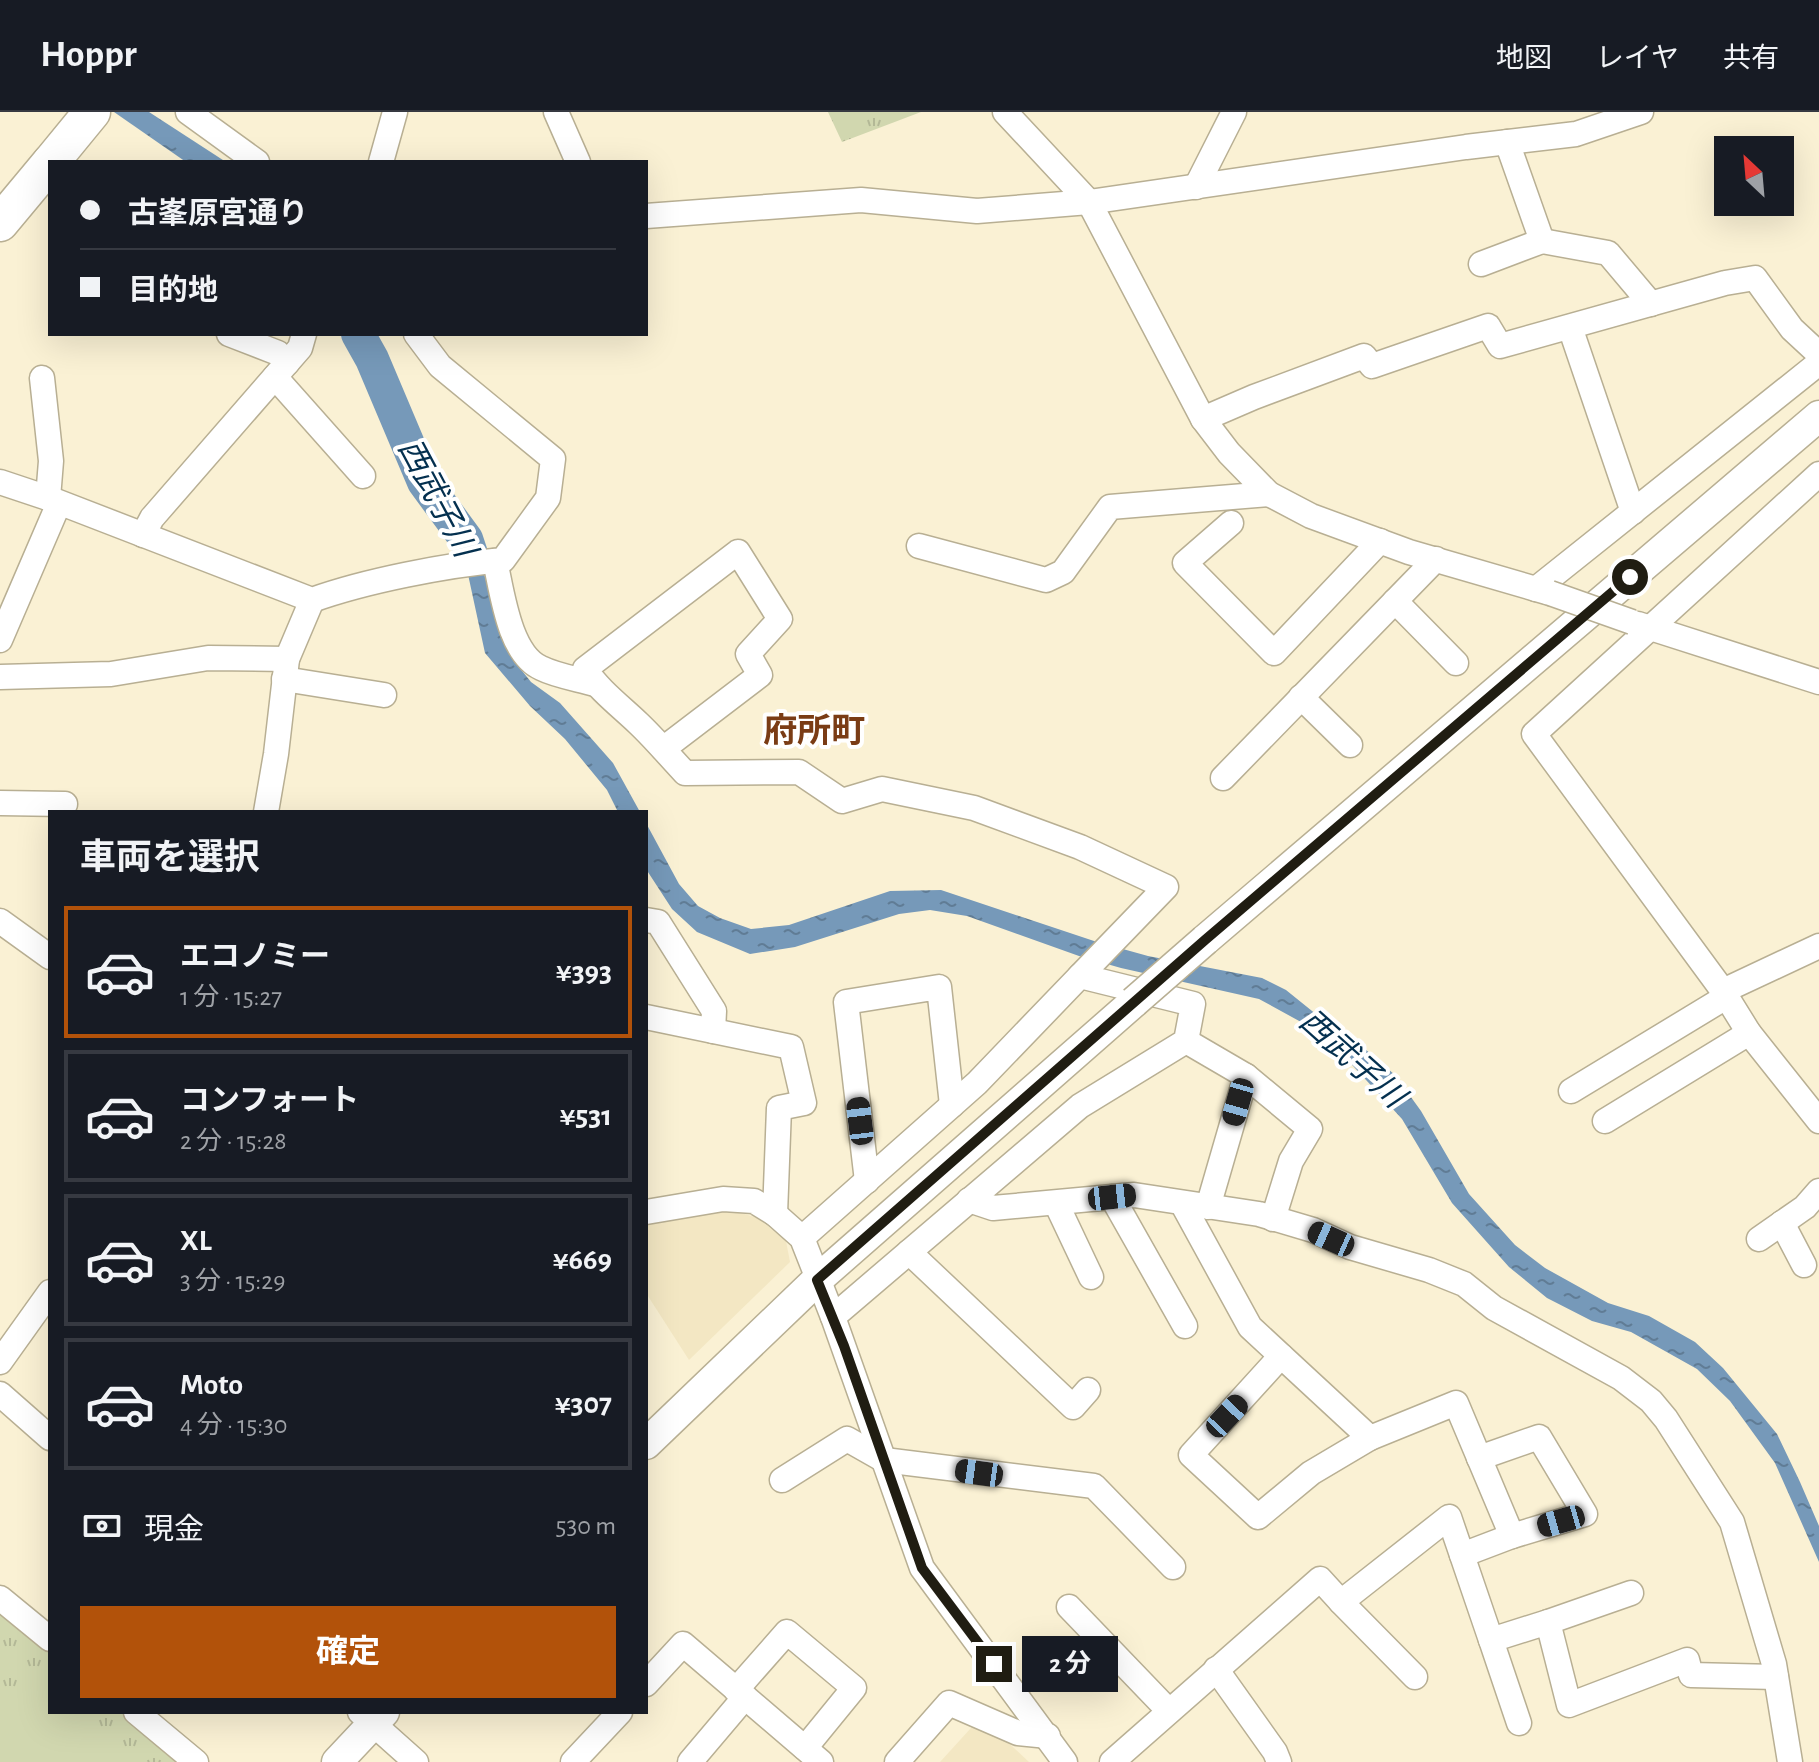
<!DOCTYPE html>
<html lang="ja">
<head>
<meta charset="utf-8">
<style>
	:root { --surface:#171b24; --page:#242831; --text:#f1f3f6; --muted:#9ea1a6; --line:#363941; --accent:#b2520a }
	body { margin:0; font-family:"Alegreya Sans","Noto Sans JP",sans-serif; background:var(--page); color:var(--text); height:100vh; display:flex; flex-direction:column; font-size:30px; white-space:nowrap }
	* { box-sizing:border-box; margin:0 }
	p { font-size:26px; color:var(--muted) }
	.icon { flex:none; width:44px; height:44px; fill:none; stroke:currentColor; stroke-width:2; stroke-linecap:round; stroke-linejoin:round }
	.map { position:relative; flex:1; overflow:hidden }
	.sheet { position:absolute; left:48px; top:698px; width:600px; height:904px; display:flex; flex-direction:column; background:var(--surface); border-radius:0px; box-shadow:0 8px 32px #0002 }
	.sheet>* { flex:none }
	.top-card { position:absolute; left:48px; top:48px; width:600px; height:176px; border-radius:0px; box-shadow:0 8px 32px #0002; display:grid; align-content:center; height:176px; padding:0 32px; background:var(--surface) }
	.needle { width:52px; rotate:334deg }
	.tools { position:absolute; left:1714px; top:24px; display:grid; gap:16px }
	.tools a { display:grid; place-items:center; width:80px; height:80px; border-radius:0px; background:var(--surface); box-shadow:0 8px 32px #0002; font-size:40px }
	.end { position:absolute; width:36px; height:36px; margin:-18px; border:10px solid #201d12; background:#fff; box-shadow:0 0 0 4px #fff }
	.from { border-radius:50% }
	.bubble { position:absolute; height:56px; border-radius:0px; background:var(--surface); box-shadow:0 8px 32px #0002; font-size:26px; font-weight:700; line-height:56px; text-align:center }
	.car { position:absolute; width:24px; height:48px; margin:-24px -12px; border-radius:10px; box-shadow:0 0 6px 2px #0007; background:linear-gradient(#222 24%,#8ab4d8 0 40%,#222 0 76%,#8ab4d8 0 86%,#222 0) }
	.top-card b { display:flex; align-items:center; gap:28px; height:76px; font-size:30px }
	.top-card b+b { border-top:2px solid var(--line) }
	.top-card i { width:20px; height:20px; background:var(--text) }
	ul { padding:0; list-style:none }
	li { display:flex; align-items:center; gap:24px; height:132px; margin:0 16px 12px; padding:0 16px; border:4px solid var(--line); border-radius:0px }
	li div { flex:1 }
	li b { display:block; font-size:30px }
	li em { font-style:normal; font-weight:700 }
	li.current { border-color:var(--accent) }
	li>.icon { width:72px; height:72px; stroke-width:1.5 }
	h2 { padding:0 32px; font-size:36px; line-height:96px }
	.pay { display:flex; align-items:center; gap:20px; height:88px; padding:0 32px; font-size:30px }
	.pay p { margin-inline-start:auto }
	.action { display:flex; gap:16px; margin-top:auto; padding:16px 32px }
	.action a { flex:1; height:92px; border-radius:0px; background:var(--accent); color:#fff; font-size:32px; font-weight:700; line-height:92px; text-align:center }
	header { display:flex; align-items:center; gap:48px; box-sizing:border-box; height:112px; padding:0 40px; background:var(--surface); border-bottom:2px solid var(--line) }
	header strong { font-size:38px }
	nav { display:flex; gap:44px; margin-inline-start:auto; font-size:28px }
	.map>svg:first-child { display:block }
	.built { fill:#f3e7c3 }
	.park { fill:url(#park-tufts) }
	.garden { fill:#d1d7af }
	.water { fill:url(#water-ripples) }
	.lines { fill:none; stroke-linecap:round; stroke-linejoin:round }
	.river { stroke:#7699b9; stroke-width:34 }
	.minor-casing { stroke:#b8af93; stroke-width:27 }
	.major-casing { stroke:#b8af93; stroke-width:33 }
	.highway-casing { stroke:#b8af93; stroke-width:39 }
	.minor { stroke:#fff; stroke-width:24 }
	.major { stroke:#fff; stroke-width:30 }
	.highway { stroke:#fff; stroke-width:36 }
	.minor-bridge-casing { stroke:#b8af93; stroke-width:27; stroke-linecap:butt }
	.major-bridge-casing { stroke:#b8af93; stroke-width:33; stroke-linecap:butt }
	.minor-bridge { stroke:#fff; stroke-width:24 }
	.major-bridge { stroke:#fff; stroke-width:30 }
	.route { stroke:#201d12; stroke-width:10 }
	.labels { text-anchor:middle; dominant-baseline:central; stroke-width:8; stroke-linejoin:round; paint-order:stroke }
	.water-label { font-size:32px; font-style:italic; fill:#04304f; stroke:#fff }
	.quarter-label { font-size:34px; font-weight:bold; fill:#7a3c15; stroke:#fff }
</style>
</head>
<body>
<header>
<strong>Hoppr</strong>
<nav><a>地図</a><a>レイヤ</a><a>共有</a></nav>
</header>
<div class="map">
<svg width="1819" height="1650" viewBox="0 0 1819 1650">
	<defs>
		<pattern id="park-tufts" width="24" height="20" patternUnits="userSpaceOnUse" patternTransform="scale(2)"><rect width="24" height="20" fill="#d1d7af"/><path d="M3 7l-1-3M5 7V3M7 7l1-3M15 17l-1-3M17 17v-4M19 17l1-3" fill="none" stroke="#b3b896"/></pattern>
		<pattern id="water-ripples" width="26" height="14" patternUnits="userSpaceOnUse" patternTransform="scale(2)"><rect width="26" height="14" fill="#7699b9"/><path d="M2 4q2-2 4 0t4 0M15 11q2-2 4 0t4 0" fill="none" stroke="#607c95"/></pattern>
	</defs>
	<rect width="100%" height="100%" fill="#faf1d4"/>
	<g class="built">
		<polygon points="731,1098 758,1106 786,1129 790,1150 689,1248 646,1181 646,1113"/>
		<polygon points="981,1605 1029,1650 940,1650"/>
	</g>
	<g class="park">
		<polygon points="828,0 921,0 842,30"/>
		<polygon points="0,1498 50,1540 50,1600 122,1600 181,1650 0,1650"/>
	</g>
	<polygon class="garden" points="26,1565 50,1587 50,1600 65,1600 121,1650 0,1650 0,1594"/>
	<g class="water">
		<polygon points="114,0 149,0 226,50 186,50"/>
		<polygon points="350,222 377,222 441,367 477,436 502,527 515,550 531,570 560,591 613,651 640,700 618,700 607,678 565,627 530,594 485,541 461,430 447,397 424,370 407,318"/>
		<polygon points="646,711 679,772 698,794 720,806 751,817 789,813 890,779 941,778 1094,829 1148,844 1262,866 1286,878 1317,903 1350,924 1395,963 1421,999 1469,1082 1515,1133 1545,1156 1608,1191 1649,1204 1695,1230 1723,1256 1777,1322 1800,1370 1819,1414 1819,1450 1775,1351 1730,1289 1697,1257 1631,1220 1592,1209 1547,1186 1509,1155 1452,1091 1402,1007 1343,943 1301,910 1259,887 1121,856 1079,844 967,804 930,798 899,802 795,835 750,842 697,820 672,797 646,757"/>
	</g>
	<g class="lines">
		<polyline class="river" points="358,222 372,247 424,370 466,427 472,445"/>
		<g class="minor-casing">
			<g id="minor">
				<polyline points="188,0 257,50"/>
				<polyline points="556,0 578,50"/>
				<polyline points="1005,0 1089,90 1203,307 1229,341 1269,382 1311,404 1409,440 1550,481"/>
				<polyline points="381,50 395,0"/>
				<polyline points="1196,75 1234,0"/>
				<polyline points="646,104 861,88 977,99 1089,90 1466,35 1576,22 1641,0"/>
				<polyline points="1542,129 1608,141 1651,192"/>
				<polyline points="1481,152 1542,129 1507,30"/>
				<polyline points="1570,215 1633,400"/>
				<polyline points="229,222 278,241 287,251"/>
				<polyline points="275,265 363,364"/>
				<polyline points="42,266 51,349 48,386"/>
				<polyline points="1203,307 1254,285 1364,244 1372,254 1488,214 1500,234 1725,171 1755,166 1792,217 1819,242"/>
				<polyline points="1819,362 1534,622 1723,879 1749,921 1819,1009"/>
				<path d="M0 370 48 386 312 488C365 469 446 453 503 448L548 386 553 347 440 254 416 222"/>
				<polyline points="1231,411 1185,451 1274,541 1380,429"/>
				<polyline points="143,423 152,406 300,236 304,222"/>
				<polyline points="919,434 1046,468 1063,460 1110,395 1269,382"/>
				<path d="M495 449C502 479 509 542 541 556 557 564 578 567 595 572"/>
				<polyline points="1536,477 1819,251"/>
				<polyline points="1395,489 1456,551"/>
				<polyline points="1638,512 1819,570"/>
				<polyline points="0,528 59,391"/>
				<polyline points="0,565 111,562 208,546 287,547"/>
				<polyline points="284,567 384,583"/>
				<polyline points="1301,585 1350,633"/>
				<path d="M663 637 760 563 748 542 780 507 738 440 585 557C599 578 619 593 638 611 654 626 669 644 685 661L799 660 842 689 882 677 974 696 1080 735 1166 775 1080 864"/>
				<polyline points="1223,666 1436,447"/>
				<polyline points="0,691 65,692"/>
				<polyline points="266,700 276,642 287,547 312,488"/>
				<polyline points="646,808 658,810 714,899 713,919"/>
				<polyline points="0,809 50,845"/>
				<polyline points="1723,879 1819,834"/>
				<polyline points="646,905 791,935 804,991 779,996 775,1102"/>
				<polyline points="1186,929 1246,964 1310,1017 1291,1049 1273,1107"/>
				<polyline points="1571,979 1726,885"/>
				<polyline points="1605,1009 1749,921"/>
				<polyline points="867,1069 846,890 939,875 952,993"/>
				<polyline points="1112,1085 1185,1214"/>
				<polyline points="969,1088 993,1096 1134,1083 1259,1102 1313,1118 1350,1135 1429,1158 1464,1172 1494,1196 1621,1266 1651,1289 1666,1307 1732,1410 1774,1552 1790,1650"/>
				<polyline points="1056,1091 1091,1165"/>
				<polyline points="1182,1091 1250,1215 1370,1326 1456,1291 1512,1424 1462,1443"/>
				<polyline points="1208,1095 1246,964"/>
				<polyline points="646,1100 723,1087 754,1089 775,1102 802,1126 833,1205 922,1456 1065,1650"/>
				<polyline points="1782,1111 1804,1153"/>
				<polyline points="802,1126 977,971 1080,864 1193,892 1186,929 1080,994 833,1205"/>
				<polyline points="1759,1127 1805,1095 1819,1079"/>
				<polyline points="909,1140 1073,1295 1088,1278"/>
				<polyline points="1281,1244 1191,1343 1258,1405 1311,1361 1370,1326"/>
				<polyline points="0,1250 50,1180"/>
				<polyline points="0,1282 50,1326"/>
				<polyline points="1479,1346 1539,1325 1585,1402 1512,1424"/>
				<polyline points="782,1368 847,1327 884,1348 1094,1374 1173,1455"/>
				<polyline points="0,1486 50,1527"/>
				<polyline points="1069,1495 1169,1599"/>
				<polyline points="1548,1510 1631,1481"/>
				<polyline points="1491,1528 1519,1611"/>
				<polyline points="1216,1557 1275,1640 1279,1650"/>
				<polyline points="1415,1565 1341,1490 1449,1405 1491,1528 1548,1510 1569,1593 1687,1548 1691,1563 1776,1565"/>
				<polyline points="646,1572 683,1532 821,1650"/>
				<polyline points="736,1578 787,1520 854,1576 805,1636"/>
				<polyline points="136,1600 196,1650"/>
				<polyline points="360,1600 416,1650"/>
				<polyline points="573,1650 620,1600"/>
				<polyline points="690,1650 745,1585"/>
				<polyline points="897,1650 949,1591 1018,1621 1048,1624"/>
				<polyline points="1112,1650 1320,1467 1341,1490"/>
			</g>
		</g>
		<g class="major-casing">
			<g id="major">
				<polyline points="1205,828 1819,304"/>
				<polyline points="646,1332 817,1168 1134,890"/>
				<polyline points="337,1650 384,1600"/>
			</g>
		</g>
		<g class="highway-casing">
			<g id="highway">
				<polyline points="51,50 92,0"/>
				<polyline points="0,111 50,51"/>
			</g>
		</g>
		<use href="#minor" class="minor"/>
		<use href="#major" class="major"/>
		<use href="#highway" class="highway"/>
		<g class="minor-bridge-casing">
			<polyline id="minor-bridge" points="1550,481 1632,510"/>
		</g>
		<g class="major-bridge-casing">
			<polyline id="major-bridge" points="1134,890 1205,828"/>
		</g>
		<use href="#minor-bridge" class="minor-bridge"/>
		<use href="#major-bridge" class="major-bridge"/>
	</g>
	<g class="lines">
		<polyline class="route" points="994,1552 922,1456 844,1234 817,1168 1205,828 1630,465"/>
	</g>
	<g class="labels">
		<g class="water-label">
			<text transform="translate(437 386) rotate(62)">西武子川</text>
			<text transform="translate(1352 947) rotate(42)">西武子川</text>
		</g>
		<g class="quarter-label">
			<text x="814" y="620">府所町</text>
		</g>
	</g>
</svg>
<div class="tools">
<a><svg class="needle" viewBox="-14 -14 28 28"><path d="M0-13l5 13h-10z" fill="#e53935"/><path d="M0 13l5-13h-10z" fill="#9ea1a6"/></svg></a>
</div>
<i class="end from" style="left:1630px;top:465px"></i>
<i class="end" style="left:994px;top:1552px"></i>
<div class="bubble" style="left:1022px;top:1524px;width:96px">2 分</div>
<i class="car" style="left:1238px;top:990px;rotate:196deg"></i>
<i class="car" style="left:860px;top:1009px;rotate:353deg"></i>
<i class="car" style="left:1112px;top:1085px;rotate:84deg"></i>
<i class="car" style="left:1331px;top:1127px;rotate:294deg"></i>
<i class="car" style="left:1227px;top:1304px;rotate:43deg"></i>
<i class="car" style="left:979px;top:1361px;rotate:278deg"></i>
<i class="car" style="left:1561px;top:1409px;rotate:254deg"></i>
<div class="top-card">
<b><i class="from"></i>古峯原宮通り</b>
<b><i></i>目的地</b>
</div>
<section class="sheet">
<h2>車両を選択</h2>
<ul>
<li class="current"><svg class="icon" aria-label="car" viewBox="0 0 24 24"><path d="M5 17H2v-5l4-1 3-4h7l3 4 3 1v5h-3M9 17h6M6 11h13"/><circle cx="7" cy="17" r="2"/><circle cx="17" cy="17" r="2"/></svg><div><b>エコノミー</b><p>1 分 · 15:27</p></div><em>¥393</em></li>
<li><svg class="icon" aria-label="car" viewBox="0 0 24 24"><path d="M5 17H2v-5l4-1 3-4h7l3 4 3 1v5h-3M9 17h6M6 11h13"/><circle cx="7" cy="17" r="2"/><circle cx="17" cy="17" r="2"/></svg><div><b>コンフォート</b><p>2 分 · 15:28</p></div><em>¥531</em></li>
<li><svg class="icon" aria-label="car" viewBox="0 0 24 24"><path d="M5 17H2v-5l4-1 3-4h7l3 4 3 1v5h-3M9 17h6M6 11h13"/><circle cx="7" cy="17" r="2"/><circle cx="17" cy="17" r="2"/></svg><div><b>XL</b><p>3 分 · 15:29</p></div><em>¥669</em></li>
<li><svg class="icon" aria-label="car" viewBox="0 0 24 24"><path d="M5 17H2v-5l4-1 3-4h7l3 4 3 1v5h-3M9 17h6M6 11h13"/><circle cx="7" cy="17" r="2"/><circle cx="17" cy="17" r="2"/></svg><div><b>Moto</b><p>4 分 · 15:30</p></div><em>¥307</em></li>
</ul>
<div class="pay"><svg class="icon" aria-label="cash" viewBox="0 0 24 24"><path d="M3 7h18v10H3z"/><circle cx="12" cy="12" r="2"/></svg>現金<p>530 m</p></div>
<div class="action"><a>確定</a></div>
</section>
</div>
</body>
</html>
